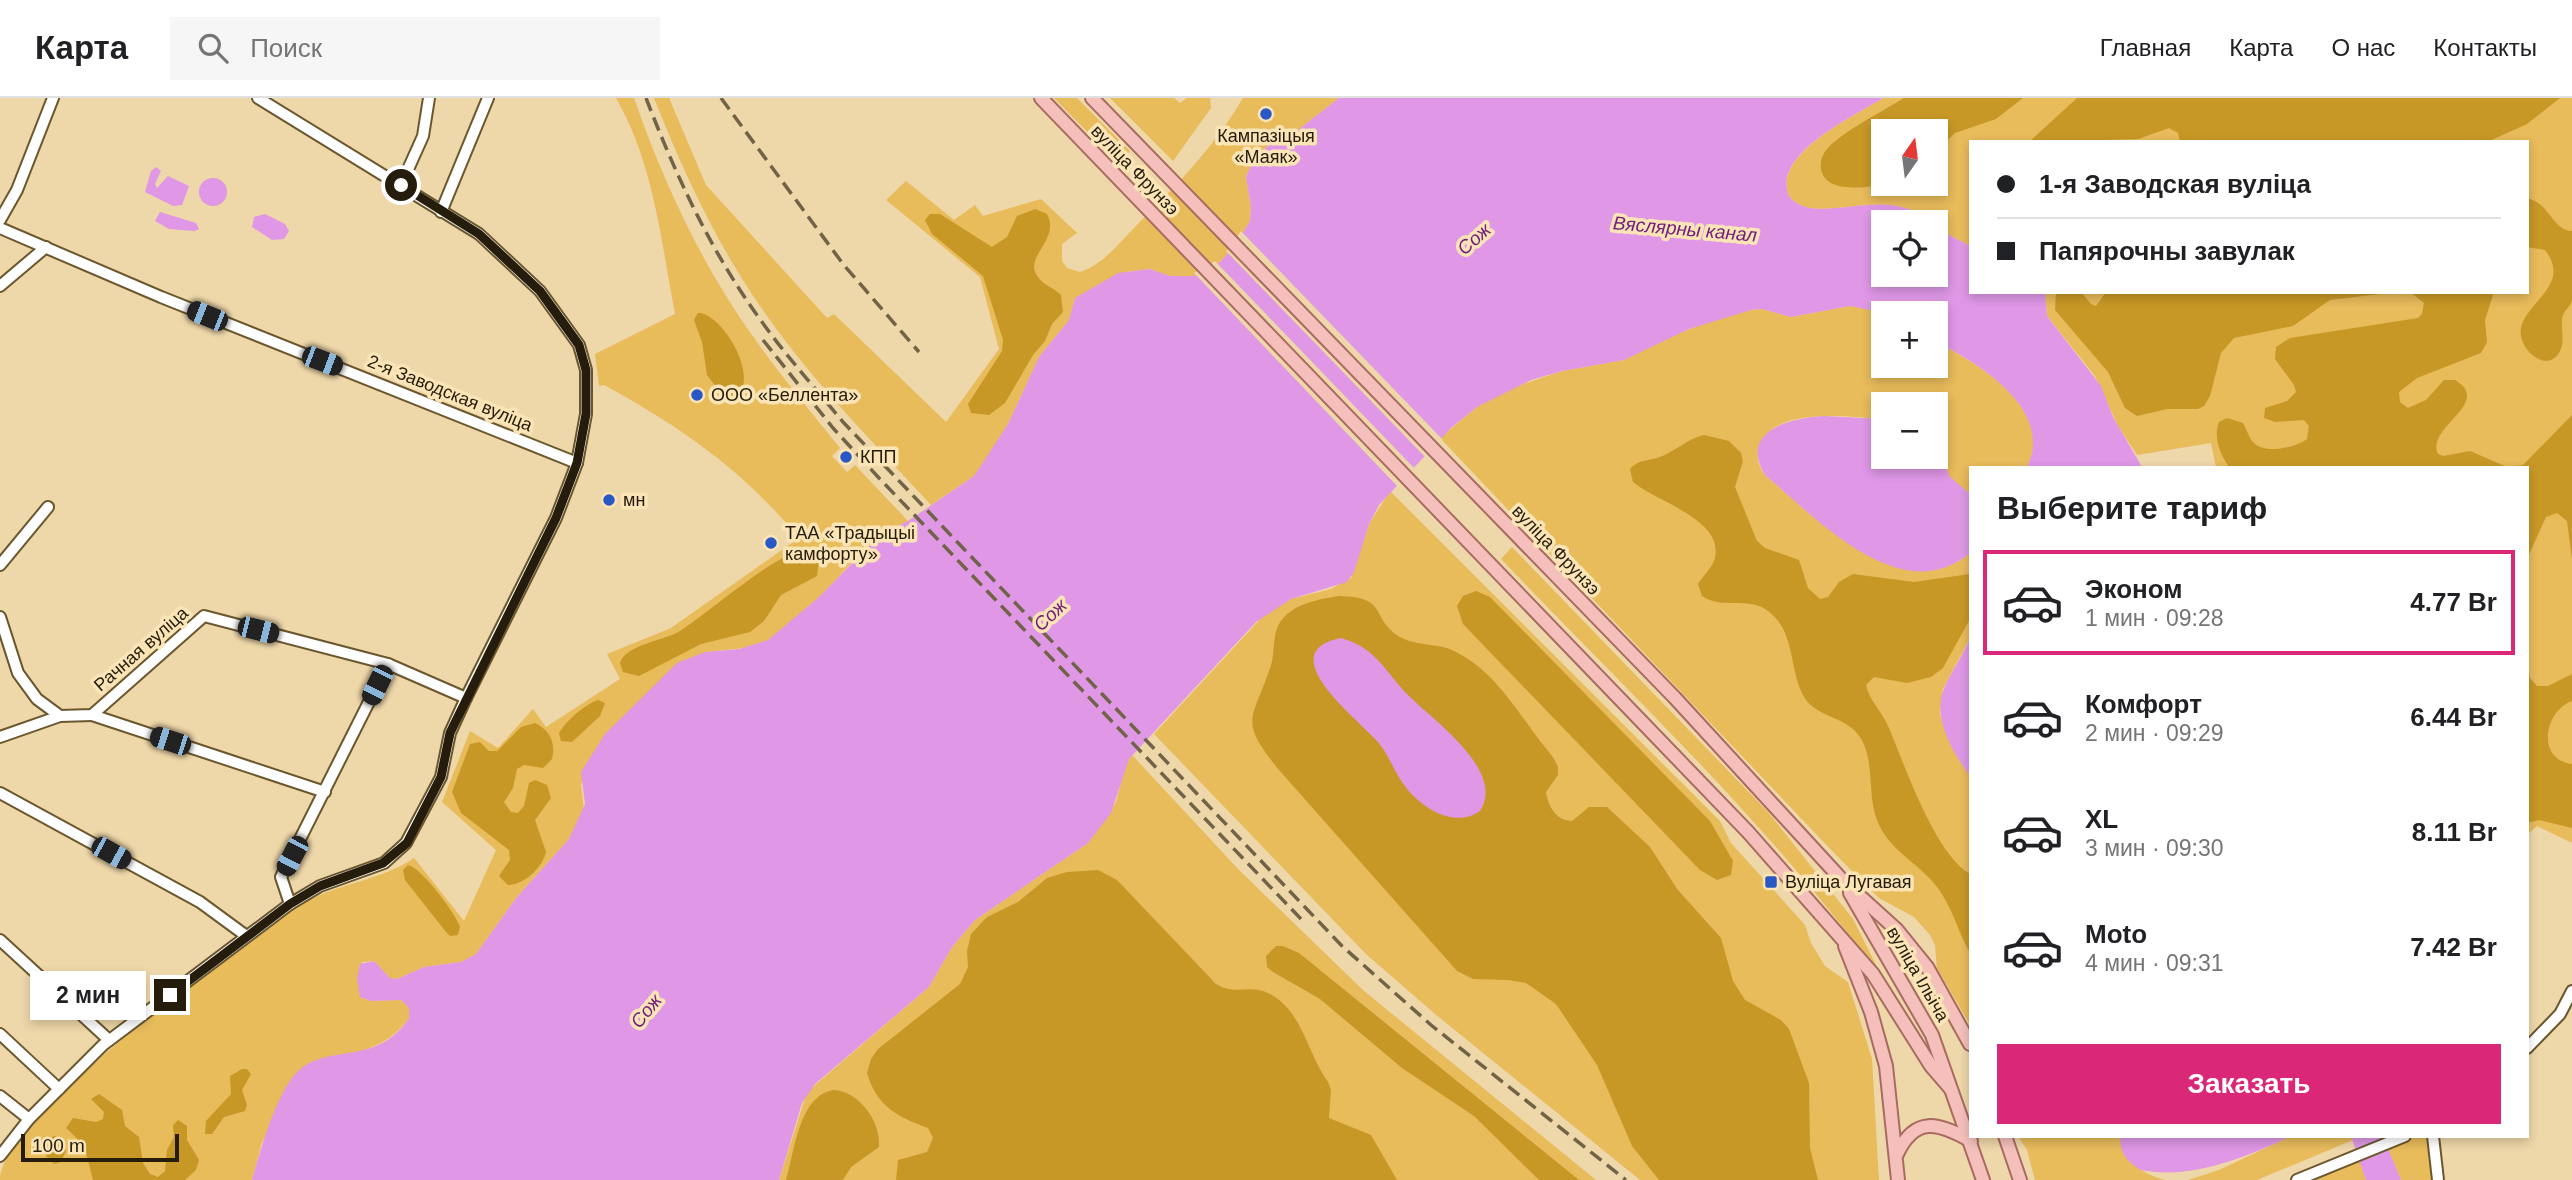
<!DOCTYPE html>
<html lang="ru">
<head>
<meta charset="utf-8">
<style>
	:root { --surface:#fff; --page:#f6f6f6; --text:#202124; --muted:#757577; --line:#e0e0e0; --accent:#db2777 }
	body { margin:0; font-family:Helvetica,sans-serif; background:var(--page); color:var(--text); height:100vh; display:flex; flex-direction:column; font-size:26px; white-space:nowrap }
	* { box-sizing:border-box; margin:0 }
	p { font-size:23px; color:var(--muted) }
	.icon { flex:none; width:38px; height:38px; fill:none; stroke:currentColor; stroke-width:2; stroke-linecap:round; stroke-linejoin:round }
	.map { position:relative; flex:1; overflow:hidden }
	.sheet { position:absolute; left:1969px; top:368px; width:560px; height:672px; display:flex; flex-direction:column; background:var(--surface); border-radius:0px; box-shadow:0 4px 10px #0003 }
	.sheet>* { flex:none }
	.top-card { position:absolute; left:1969px; top:42px; width:560px; height:154px; border-radius:0px; box-shadow:0 4px 10px #0003; display:grid; align-content:center; height:154px; padding:0 28px; background:var(--surface) }
	.needle { width:46px; rotate:14deg }
	.controls { position:absolute; left:1871px; top:21px; display:grid; gap:14px }
	.controls a { display:grid; place-items:center; width:77px; height:77px; border-radius:0px; background:var(--surface); box-shadow:0 4px 10px #0003; font-size:35px }
	.scale { position:absolute; left:21px; bottom:18px; width:158px; box-sizing:border-box; padding-left:7px; border:4px solid #251c0b; border-top:0; font-size:19px; line-height:24px; white-space:nowrap; color:#251c0b; -webkit-text-stroke:5px #fbe4b6; paint-order:stroke }
	.end { position:absolute; width:32px; height:32px; margin:-16px; border:9px solid #251c0b; background:#fff; box-shadow:0 0 0 4px #fff }
	.from { border-radius:50% }
	.bubble { position:absolute; height:49px; border-radius:0px; background:var(--surface); box-shadow:0 4px 10px #0003; font-size:23px; font-weight:700; line-height:49px; text-align:center }
	.car { position:absolute; width:21px; height:42px; margin:-21px -10px; border-radius:9px; box-shadow:0 0 5px 2px #0007; background:linear-gradient(#222 24%,#8ab4d8 0 40%,#222 0 76%,#8ab4d8 0 86%,#222 0) }
	.top-card b { display:flex; align-items:center; gap:24px; height:66px; font-size:26px }
	.top-card b+b { border-top:2px solid var(--line) }
	.top-card i { width:18px; height:18px; background:var(--text) }
	ul { padding:0; list-style:none }
	li { display:flex; align-items:center; gap:21px; height:105px; margin:0 14px 10px; padding:0 14px; border:4px solid transparent; border-radius:0px }
	li div { flex:1 }
	li b { display:block; font-size:26px }
	li em { font-style:normal; font-weight:700 }
	li.current { border-color:var(--accent) }
	li>.icon { width:63px; height:63px; stroke-width:1.5 }
	h2 { padding:0 28px; font-size:32px; line-height:84px }
	.cta { display:flex; gap:14px; margin-top:auto; padding:14px 28px }
	.cta a { flex:1; height:80px; border-radius:0px; background:var(--accent); color:#fff; font-size:28px; font-weight:700; line-height:80px; text-align:center }
	header { display:flex; align-items:center; gap:42px; box-sizing:border-box; height:98px; padding:0 35px; background:var(--surface); border-bottom:2px solid var(--line) }
	header strong { font-size:33px }
	nav { display:flex; gap:38px; margin-inline-start:auto; font-size:24px }
	.search { width:490px; height:63px; background:var(--page); display:flex; align-items:center; gap:18px; box-sizing:border-box; padding:0 24px; border-radius:0px; color:var(--muted); font-size:26px }
	.map>svg:first-child { display:block }
	.green { fill:#e8bb5b; fill-rule:evenodd }
	.forest { fill:#c89826 }
	.water { fill:#df97e6 }
	.pier { fill:#eed7a9 }
	.lines { fill:none; stroke-linecap:round; stroke-linejoin:round }
	.minor-casing { stroke:#6b572d; stroke-width:14 }
	.major-casing { stroke:#a86b61; stroke-width:16 }
	.minor { stroke:#fff; stroke-width:10 }
	.major { stroke:#f5c0bc; stroke-width:12 }
	.rail { stroke:#716347; stroke-width:3.5; stroke-dasharray:14 7; stroke-linecap:butt }
	.route { stroke:#251c0b; stroke-width:9 }
	.poi-dot { fill:#2957c6; stroke:#fbe4b6; stroke-width:2.5 }
	.labels { text-anchor:middle; dominant-baseline:central; stroke-width:7; stroke-linejoin:round; paint-order:stroke }
	.poi-label { font-size:18px; fill:#251c0b; stroke:#fbe4b6; text-anchor:start }
	.street-label { font-size:18px; fill:#251c0b; stroke:#fbe4b6 }
	.water-label { font-size:19px; font-style:italic; fill:#721c7b; stroke:#fbe4b6 }
</style>
</head>
<body>
<header>
<strong>Карта</strong>
<div class="search"><svg class="icon" aria-label="search" viewBox="0 0 24 24"><circle cx="10" cy="10" r="6"/><path d="M15 15l6 6"/></svg>Поиск</div>
<nav><a>Главная</a><a>Карта</a><a>О нас</a><a>Контакты</a></nav>
</header>
<div class="map">
<svg width="2572" height="1082" viewBox="0 0 2572 1082">
	<rect width="100%" height="100%" fill="#eed7a9"/>
	<g class="green">
		<path d="M616 0H634C664 86 703 170 757 244 783 281 812 315 840 350L832 358 847 374 855 367 908 423C850 448 823 512 768 542 749 552 726 551 705 554L581 686 584 712 569 741 516 800 476 856 461 864 424 869 397 881 390 880 374 863 362 864 360 899 371 903 401 902 409 910V920C387 953 346 957 311 964L262 1044 252 1082H0C0 1022 249 838 306 804 340 785 382 782 414 760L464 823 496 752 442 704 470 633 498 650 533 611 546 629 620 581 607 556 671 530 799 440C743 372 681 329 604 287L599 288 595 256 675 216C661 143 654 66 616 0Z"/>
		<path d="M654 0H669L706 87 827 220 834 216 946 324 999 251 980 179 886 102 906 83 954 122 975 107 983 118 1041 101 1077 135 1062 146V163L1067 170 1080 174C1103 167 1120 144 1137 127 1177 87 1214 49 1243 0H1339L1285 42 1269 47 1253 63 1246 79 1251 109 1250 123 1238 143 1220 164 1194 178H1170L1150 171 1125 174 1075 200 1069 222 1039 259 1008 326 984 367 974 378 931 407C875 346 815 286 767 218 719 151 684 76 654 0Z"/>
		<polygon points="1054,0 1077,0 1130,53 1118,65"/>
		<polygon points="1110,0 1174,0 1180,5 1187,0 1210,0 1211,10 1173,63"/>
		<path d="M1883 0H2572V745L2537 728 2527 737V369H2216L2211 345 2137 357 2118 328 2095 278 2047 218 2045 194H2527V44H1970V148L1936 130V124H1929C1886 83 1815 132 1789 98 1772 56 1855 18 1883 0ZM1883 33H1936V86H1883Z"/>
		<path d="M1850 208 1868 209 1885 215 1883 268H1936V244C1978 265 2056 312 2027 369H1970V396C1935 378 1936 341 1936 306H1883V321C1850 319 1776 308 1760 346 1755 358 1758 367 1765 377 1815 419 1902 512 1970 455V540L1943 591 1940 617 1957 658 1970 678V927L1937 870 1935 847 1930 837 1914 819 1879 800 1836 757 1440 340 1477 309 1514 289 1562 273 1624 262 1670 239 1708 224 1751 212 1762 211 1791 219Z"/>
		<polygon points="1390,393 1720,723 1731,745 1805,827 1811,845 1825,868 1848,884 1872,961 1879,1082 1640,1082 1435,916 1366,856 1154,636 1264,517 1291,501 1331,491 1351,480 1369,426"/>
		<path d="M1512 449 1768 714 1853 821 1886 887C1775 731 1633 599 1501 461Z"/>
		<polygon points="1132,657 1240,773 1364,893 1596,1082 779,1082 807,994 929,889 952,849 975,822 1088,745 1116,704 1126,666"/>
		<path d="M2018 1038H2120C2120 1062 2144 1077 2166 1082H2035L2027 1052Z"/>
		<polygon points="2291,1038 2351,1038 2353,1042 2257,1082 2188,1082 2219,1072"/>
		<polygon points="2383,1038 2433,1038 2436,1082 2401,1082"/>
		<polygon points="2359,1058 2366,1082 2301,1082"/>
	</g>
	<g class="forest">
		<path d="M1904 0H2023L1996 21 1955 35 1936 53V33H1883V86H1888C1870 89 1825 97 1821 71 1820 63 1822 57 1827 51 1840 35 1885 12 1904 0Z"/>
		<polygon points="2077,0 2560,0 2527,26 2487,44 2180,44 2178,35 2169,30 2138,41 2029,44"/>
		<path d="M2527 100C2551 106 2551 131 2572 133 2572 151 2572 186 2572 203 2570 209 2563 213 2562 221 2561 232 2565 243 2560 253 2547 278 2517 250 2521 230 2527 202 2572 187 2545 152L2527 149Z"/>
		<path d="M1035 111 1047 116C1061 142 1022 159 1038 179 1043 187 1054 190 1061 197L1063 214 1052 226 1045 243 1033 257 1005 305 989 317 971 315 968 306 1002 253 1003 242 983 178 932 136 925 122 930 116H940L992 149 1007 139 1017 118Z"/>
		<polygon points="2056,194 2081,194 2091,206 2096,208 2106,194 2397,194 2330,202 2293,228 2234,240 2221,255 2210,298 2204,308 2198,311 2167,311 2137,318 2125,310 2108,274 2055,212"/>
		<path d="M2410 194H2491L2493 197 2485 222 2487 244 2481 255 2417 280 2399 294 2400 304 2408 310 2426 302 2444 282H2455C2494 305 2425 329 2438 356L2443 358 2470 353 2507 369 2523 367 2572 317V462L2567 423 2557 415 2546 419 2527 461V369H2229C2220 356 2213 339 2219 324L2227 320 2243 325C2247 332 2249 340 2254 345 2266 357 2296 349 2307 341L2309 328 2304 322 2275 324 2264 320 2265 310 2287 303 2296 294 2294 287 2275 261 2276 249 2290 240 2418 220 2422 216 2424 205Z"/>
		<path d="M698 215C719 213 762 277 736 301L724 299 707 277 702 244 694 222Z"/>
		<path d="M1704 337 1729 343 1741 355 1743 363 1735 389 1757 443 1765 450 1799 462 1808 490 1820 501 1828 499 1839 484 1853 476 1914 484 1970 476V521L1943 570 1931 579 1907 585 1874 579 1866 587C1869 602 1883 615 1889 630 1905 668 1935 756 1970 776V855C1958 834 1952 808 1937 789 1919 765 1888 752 1877 722 1867 696 1875 662 1860 639 1844 616 1814 621 1802 595 1789 568 1795 533 1768 513 1749 498 1722 512 1702 498L1698 486C1703 478 1710 472 1714 463 1728 422 1654 403 1633 384L1630 371C1638 362 1646 363 1657 360 1674 355 1686 341 1704 337Z"/>
		<path d="M807 451 819 461 817 478 781 497 764 523 750 534 701 546 639 578 623 574 620 565C626 546 664 543 680 533 711 513 775 455 807 451Z"/>
		<polygon points="1476,493 1490,499 1710,723 1733,763 1731,777 1717,782 1700,772 1463,526 1457,508 1463,498"/>
		<path d="M1339 498C1390 499 1369 520 1400 539 1415 548 1436 545 1452 552 1492 570 1515 610 1540 643 1547 652 1554 659 1558 669V677L1546 694C1548 708 1556 723 1572 723L1589 709H1607L1650 749 1677 791 1721 840 1733 883 1745 902 1781 922 1789 931 1809 985 1810 1050 1818 1082H1659L1632 1048 1597 967 1556 906 1526 885 1508 882 1473 881 1457 873 1279 672C1238 621 1252 624 1270 570 1274 559 1273 549 1275 538 1280 508 1314 502 1339 498Z"/>
		<path d="M2527 563 2530 580 2537 588H2548L2572 576V603C2544 613 2536 662 2572 666V730L2539 722 2527 725Z"/>
		<path d="M598 602 605 605 600 618 572 644 561 643 559 635C567 622 584 607 598 602Z"/>
		<path d="M535 625C550 632 556 645 552 661L543 670 524 667 517 671 513 690 504 704 511 714 518 715 524 708 529 685 535 682 547 687 551 700 535 722 546 754C543 769 524 787 508 787L499 778 510 762 509 752 461 715 452 694 470 646 480 644 489 653H497L521 629Z"/>
		<path d="M408 767C422 770 455 815 460 829L458 837 450 838 446 834 405 782 403 772Z"/>
		<path d="M1098 772 1117 782 1216 886C1236 898 1248 886 1268 895 1302 911 1307 955 1328 984L1331 992 1329 1020 1371 1037 1397 1082H896L898 1062 927 1054 933 1040 928 1030C898 1019 877 1009 867 975L871 961 878 951 960 886 968 869 967 853 971 836 987 819 1018 804 1047 780 1067 774Z"/>
		<polygon points="1276,848 1283,848 1299,855 1579,1082 1539,1082 1474,1018 1402,970 1320,901 1273,874 1267,869 1266,858"/>
		<polygon points="242,971 247,971 251,976 242,992 247,1007 245,1013 224,1019 212,1036 205,1036 206,1023 231,996 230,978"/>
		<path d="M834 992C860 994 881 1024 879 1049L851 1069 843 1082H786C795 1053 799 997 834 992Z"/>
		<polygon points="99,996 122,1012 125,1028 139,1039 143,1065 150,1076 158,1079 165,1073 167,1052 174,1039 173,1027 178,1022 187,1028 187,1042 199,1062 196,1072 185,1082 93,1082 84,1047 66,1030 73,1020 96,1024 103,1021 104,1014 91,1001"/>
		<polygon points="54,1038 61,1040 66,1053 61,1064 54,1066 46,1058 49,1041"/>
	</g>
	<g class="water">
		<path d="M1339 0H1883C1855 18 1771 56 1789 98 1815 132 1886 83 1929 124H1883V177H1936V130L1970 148V194H2045L2047 218 2101 288 2113 319 2142 369H2027C2055 312 1979 265 1936 244V215H1885L1850 208 1791 219 1762 211 1751 212 1689 231 1624 262 1562 273 1531 282 1477 309 1451 330 1379 407 1369 426 1354 474 1347 484 1291 501 1256 524 1129 661 1111 715 1088 745 975 822 952 849 929 889 815 986 802 1005 779 1082H252C260 1054 278 986 303 969 335 947 379 966 409 920V910L401 902 371 903 360 899 357 880 360 866 374 863 390 880 397 881 424 869 461 864 476 856 516 800 569 741 585 706 581 674 605 636 677 565 705 554 739 551 768 542 819 499 880 437 908 423 974 378 1008 326 1039 259 1069 222 1075 200 1118 175 1150 171 1170 178H1194L1220 164 1238 143 1250 123 1251 109 1246 79 1253 62 1269 47 1285 42Z"/>
		<polygon points="156,69 161,73 155,86 157,90 168,78 189,88 182,107 173,108 145,94 151,73"/>
		<circle cx="213" cy="94" r="14"/>
		<polygon points="160,114 196,125 199,131 195,133 169,131 155,123"/>
		<polygon points="265,116 285,126 289,133 284,141 272,142 252,129 254,119"/>
		<path d="M1824 318 1883 321V359H1936V349L1950 379 1970 396V455C1901 513 1815 419 1765 377 1738 332 1791 320 1824 318Z"/>
		<path d="M1341 540C1376 549 1386 575 1409 598 1434 623 1506 673 1480 713 1453 732 1418 708 1402 684 1393 671 1388 655 1377 643 1360 623 1269 554 1341 540Z"/>
		<path d="M1970 540V678C1952 653 1931 619 1945 588 1953 571 1963 557 1970 540Z"/>
		<path d="M2120 1038H2291C2247 1059 2190 1082 2141 1072 2126 1064 2120 1054 2120 1038Z"/>
		<polygon points="2351,1038 2383,1038 2401,1082 2366,1082"/>
	</g>
	<g class="pier">
		<polygon points="1241,133 1443,342 1426,360 1226,153"/>
		<polygon points="1215,163 1415,371 1398,389 1194,175"/>
	</g>
	<g class="lines">
		<g class="minor-casing">
			<g id="minor">
				<polyline points="401,87 423,38 429,0"/>
				<polyline points="441,114 488,0"/>
				<polyline points="0,122 17,92 53,0"/>
				<polyline points="0,130 161,199 577,365"/>
				<polyline points="0,188 46,149"/>
				<polyline points="0,467 48,409"/>
				<polyline points="0,519 18,575 37,601 60,618"/>
				<polyline points="92,617 325,694"/>
				<polyline points="0,639 60,618 92,617 204,518 388,566 466,600"/>
				<polyline points="0,695 200,804 245,837"/>
				<polyline points="290,806 281,779 388,566"/>
				<polyline points="0,842 109,942"/>
				<polyline points="0,936 59,991"/>
				<polyline points="2527,950 2560,916 2572,893"/>
				<polyline points="0,998 29,1021"/>
				<polyline points="2433,1038 2438,1082"/>
				<polyline points="0,1058 29,1021 103,947 290,806 320,788 384,765 406,745 441,679 450,635 466,600 556,420 577,365 586,316 586,272 579,247 540,193 479,136 258,0"/>
				<polyline points="2297,1082 2405,1038"/>
			</g>
		</g>
		<g class="major-casing">
			<g id="major">
				<polyline points="1041,0 1748,734 1873,876 1931,968 1950,990"/>
				<polyline points="1092,0 1675,600 1844,784 1897,832 1927,869 1970,946"/>
				<polyline points="1850,795 1932,937 1983,1082"/>
				<polyline points="1845,848 1871,914 1886,968 1898,1082"/>
				<polyline points="2005,1038 2020,1082"/>
				<path d="M1897 1056C1915 1018 1938 1024 1971 1043"/>
			</g>
		</g>
		<use href="#minor" class="minor"/>
		<use href="#major" class="major"/>
		<g class="rail">
			<path d="M646 0C676 78 712 156 762 224 787 259 816 291 843 324L1342 848 1431 927 1626 1082"/>
			<polyline points="721,0 843,166 919,254"/>
			<polyline points="763,242 833,330 879,380 1301,821"/>
		</g>
	</g>
	<g class="lines">
		<polyline class="route" points="170,897 290,806 320,788 383,765 407,745 441,679 450,635 556,420 577,365 586,316 586,272 579,247 540,193 479,136 401,87"/>
	</g>
	<g class="poi-dot">
		<circle cx="1266" cy="16" r="7"/>
		<circle cx="697" cy="297" r="7"/>
		<circle cx="846" cy="359" r="7"/>
		<circle cx="609" cy="402" r="7"/>
		<circle cx="771" cy="445" r="7"/>
		<rect x="1764" y="777" width="14" height="14" rx="3.5"/>
	</g>
	<g class="labels">
		<g class="poi-label">
			<text x="1266" y="38" text-anchor="middle">Кампазіцыя<tspan x="1266" dy="21">«Маяк»</tspan></text>
			<text x="711" y="297">ООО «Беллента»</text>
			<text x="860" y="359">КПП</text>
			<text x="623" y="402">мн</text>
			<text x="785" y="435">ТАА «Традыцыі<tspan x="785" dy="21">камфорту»</tspan></text>
			<text x="1785" y="784">Вуліца Лугавая</text>
		</g>
		<g class="street-label">
			<text transform="translate(1135 72) rotate(46)">вуліца Фрунзэ</text>
			<text transform="translate(450 295) rotate(22)">2-я Заводская вуліца</text>
			<text transform="translate(1556 452) rotate(46)">вуліца Фрунзэ</text>
			<text transform="translate(141 551) rotate(-41)">Рачная вуліца</text>
			<text transform="translate(1918 876) rotate(60)">вуліца Ільіча</text>
		</g>
		<g class="water-label">
			<text transform="translate(1685 131) rotate(5)">Вяслярны канал</text>
			<text transform="translate(1474 141) rotate(-41)">Сож</text>
			<text transform="translate(1050 517) rotate(-43)">Сож</text>
			<text transform="translate(646 913) rotate(-51)">Сож</text>
		</g>
	</g>
</svg>
<div class="controls">
<a><svg class="needle" viewBox="-14 -14 28 28"><path d="M0-13l5 13h-10z" fill="#e53935"/><path d="M0 13l5-13h-10z" fill="#757577"/></svg></a>
<a><svg class="icon" aria-label="locate" viewBox="0 0 24 24"><circle cx="12" cy="12" r="6"/><path d="M12 2v4M12 18v4M2 12h4M18 12h4"/></svg></a>
<a>+</a>
<a>−</a>
</div>
<div class="scale">100 m</div>
<i class="end from" style="left:401px;top:87px"></i>
<i class="end" style="left:170px;top:897px"></i>
<div class="bubble" style="left:30px;top:873px;width:116px">2 мин</div>
<i class="car" style="left:207px;top:218px;rotate:292deg"></i>
<i class="car" style="left:322px;top:263px;rotate:111deg"></i>
<i class="car" style="left:258px;top:532px;rotate:104deg"></i>
<i class="car" style="left:377px;top:587px;rotate:206deg"></i>
<i class="car" style="left:170px;top:643px;rotate:288deg"></i>
<i class="car" style="left:111px;top:755px;rotate:119deg"></i>
<i class="car" style="left:292px;top:758px;rotate:208deg"></i>
<div class="top-card">
<b><i class="from"></i>1-я Заводская вуліца</b>
<b><i></i>Папярочны завулак</b>
</div>
<section class="sheet">
<h2>Выберите тариф</h2>
<ul>
<li class="current"><svg class="icon" aria-label="car" viewBox="0 0 24 24"><path d="M5 17H2v-5l4-1 3-4h7l3 4 3 1v5h-3M9 17h6M6 11h13"/><circle cx="7" cy="17" r="2"/><circle cx="17" cy="17" r="2"/></svg><div><b>Эконом</b><p>1 мин · 09:28</p></div><em>4.77 Br</em></li>
<li><svg class="icon" aria-label="car" viewBox="0 0 24 24"><path d="M5 17H2v-5l4-1 3-4h7l3 4 3 1v5h-3M9 17h6M6 11h13"/><circle cx="7" cy="17" r="2"/><circle cx="17" cy="17" r="2"/></svg><div><b>Комфорт</b><p>2 мин · 09:29</p></div><em>6.44 Br</em></li>
<li><svg class="icon" aria-label="car" viewBox="0 0 24 24"><path d="M5 17H2v-5l4-1 3-4h7l3 4 3 1v5h-3M9 17h6M6 11h13"/><circle cx="7" cy="17" r="2"/><circle cx="17" cy="17" r="2"/></svg><div><b>XL</b><p>3 мин · 09:30</p></div><em>8.11 Br</em></li>
<li><svg class="icon" aria-label="car" viewBox="0 0 24 24"><path d="M5 17H2v-5l4-1 3-4h7l3 4 3 1v5h-3M9 17h6M6 11h13"/><circle cx="7" cy="17" r="2"/><circle cx="17" cy="17" r="2"/></svg><div><b>Moto</b><p>4 мин · 09:31</p></div><em>7.42 Br</em></li>
</ul>
<div class="cta"><a>Заказать</a></div>
</section>
</div>
</body>
</html>
